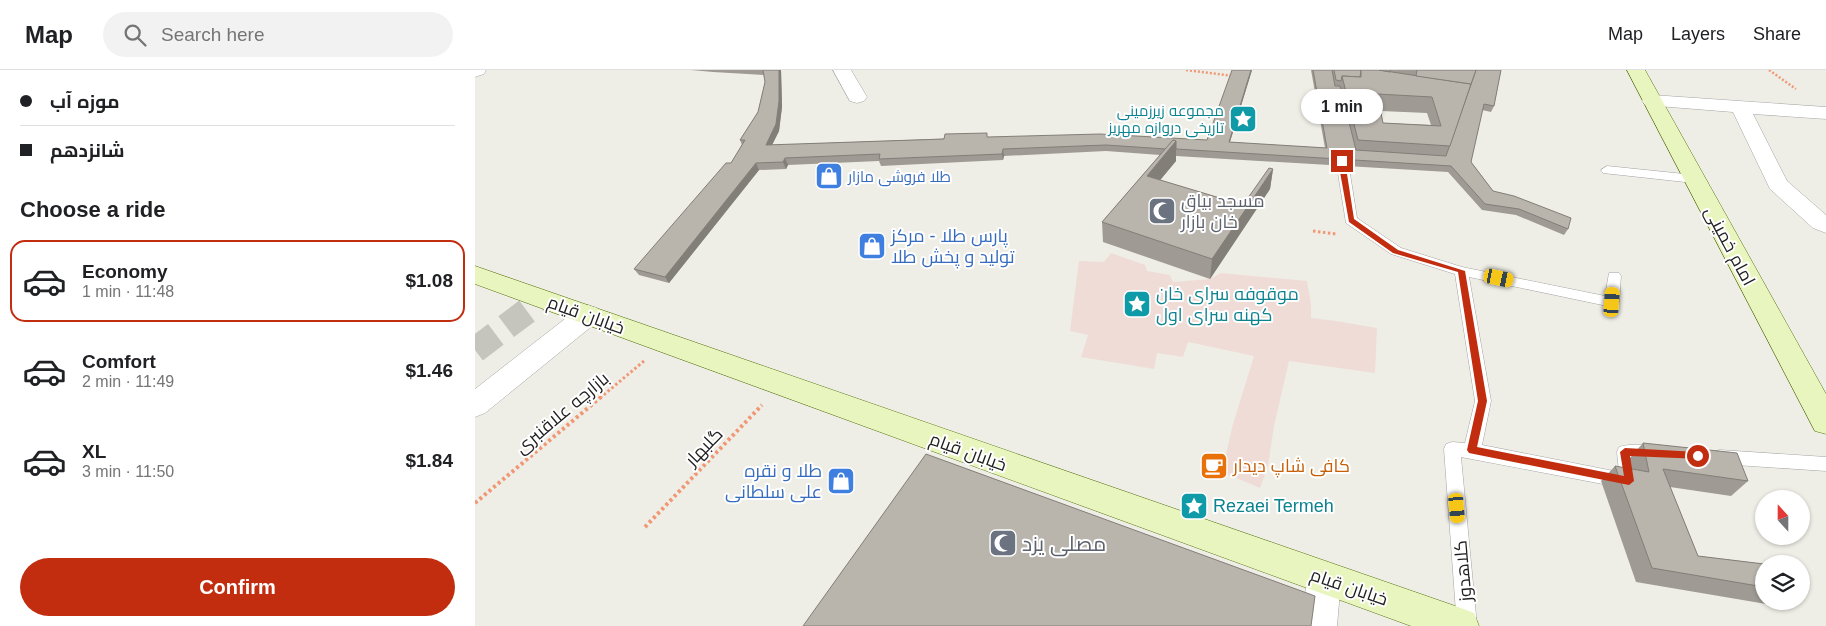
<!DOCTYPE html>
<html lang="en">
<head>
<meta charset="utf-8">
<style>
	:root { --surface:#fff; --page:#f2f2f2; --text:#202124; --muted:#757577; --line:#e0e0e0; --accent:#c12d0e }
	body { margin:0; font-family:Helvetica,Cairo,sans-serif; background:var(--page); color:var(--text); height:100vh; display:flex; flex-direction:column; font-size:19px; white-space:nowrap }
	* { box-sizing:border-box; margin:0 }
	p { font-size:16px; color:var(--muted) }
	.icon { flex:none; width:28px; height:28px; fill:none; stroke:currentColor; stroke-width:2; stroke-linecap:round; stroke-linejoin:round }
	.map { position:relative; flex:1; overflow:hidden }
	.side { display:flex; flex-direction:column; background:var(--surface); width:475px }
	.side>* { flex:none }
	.hud { display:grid; align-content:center; height:110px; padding:0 20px; background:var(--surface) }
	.needle { width:32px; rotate:339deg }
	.controls { position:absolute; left:1280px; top:420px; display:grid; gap:10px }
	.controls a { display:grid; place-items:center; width:55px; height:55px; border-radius:50%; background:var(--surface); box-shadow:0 1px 4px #0004; font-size:25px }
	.end { position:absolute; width:22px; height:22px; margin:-11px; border:6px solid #c12d0e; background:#fff; box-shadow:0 0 0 2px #fff }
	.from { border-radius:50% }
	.bubble { position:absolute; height:35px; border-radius:18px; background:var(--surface); box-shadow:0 1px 4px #0004; font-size:16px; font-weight:700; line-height:35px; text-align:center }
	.car { position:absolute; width:15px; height:30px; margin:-15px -8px; border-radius:6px; box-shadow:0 0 4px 1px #0007; background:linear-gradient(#f5c518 24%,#345 0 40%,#f5c518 0 76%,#345 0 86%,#f5c518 0) }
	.hud b { display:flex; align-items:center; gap:18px; height:48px; font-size:19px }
	.hud b+b { border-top:1px solid var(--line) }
	.hud i { width:12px; height:12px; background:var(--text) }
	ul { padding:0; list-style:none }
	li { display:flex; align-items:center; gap:15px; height:82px; margin:0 10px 8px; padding:0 10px; border:2px solid transparent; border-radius:15px }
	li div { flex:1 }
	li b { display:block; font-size:19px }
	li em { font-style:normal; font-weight:700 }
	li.on { border-color:var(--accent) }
	li>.icon { width:45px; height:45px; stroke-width:1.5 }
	h2 { padding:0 20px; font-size:22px; line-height:60px }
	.button { display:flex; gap:10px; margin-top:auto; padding:10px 20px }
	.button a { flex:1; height:58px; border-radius:30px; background:var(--accent); color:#fff; font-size:20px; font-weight:700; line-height:58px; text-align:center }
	header { display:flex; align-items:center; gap:30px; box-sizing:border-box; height:70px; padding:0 25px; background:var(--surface); border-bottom:1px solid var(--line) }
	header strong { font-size:24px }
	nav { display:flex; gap:28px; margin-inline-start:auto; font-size:18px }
	.search { width:350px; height:45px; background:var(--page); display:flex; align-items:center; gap:12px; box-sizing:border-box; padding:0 18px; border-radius:28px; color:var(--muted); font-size:19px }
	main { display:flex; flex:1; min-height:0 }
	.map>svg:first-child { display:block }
	.commercial { fill:#efdcd7 }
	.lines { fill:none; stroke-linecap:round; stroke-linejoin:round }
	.street-tunnel { stroke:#c5c5be; stroke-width:26; stroke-dasharray:26 13; stroke-linecap:butt }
	.lane-casing { stroke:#a3a3a3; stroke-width:1 }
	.street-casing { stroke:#a3a3a3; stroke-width:1 }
	.secondary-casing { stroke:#54700c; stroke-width:1 }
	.path-far2 { stroke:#f09876; stroke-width:2.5; stroke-dasharray:2 2; stroke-linecap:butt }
	.path-far1 { stroke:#f09876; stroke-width:3; stroke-dasharray:2.5 2.5; stroke-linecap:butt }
	.path { stroke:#f09876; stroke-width:4; stroke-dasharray:3 3; stroke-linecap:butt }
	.lane { fill:#fff; fill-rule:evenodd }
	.street { fill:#fff; fill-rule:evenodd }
	.secondary { fill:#e9f5be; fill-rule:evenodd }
	.wall { fill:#9f9b94; fill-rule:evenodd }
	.shaded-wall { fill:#827e78 }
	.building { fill:#b9b4ac; stroke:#827e78; fill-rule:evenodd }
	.route { fill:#c12d0e }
	.labels { text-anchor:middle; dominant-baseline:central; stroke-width:4; stroke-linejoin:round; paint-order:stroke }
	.far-culture-label { font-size:15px; fill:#0d838f; stroke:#fff; text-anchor:end }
	.far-shop-label { font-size:15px; fill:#366cbe; stroke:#fff; text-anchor:start }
	.worship-label { font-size:18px; fill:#5b616d; stroke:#fff; text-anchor:start }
	.shop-label { font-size:18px; fill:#366cbe; stroke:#fff; text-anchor:start }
	.street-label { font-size:18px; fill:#1f1f1f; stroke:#fff }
	.culture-label { font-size:18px; fill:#0d838f; stroke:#fff; text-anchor:start }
	.food-label { font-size:18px; fill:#c56008; stroke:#fff; text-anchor:start }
	.near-worship-label { font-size:21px; fill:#5b616d; stroke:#fff; text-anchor:start }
</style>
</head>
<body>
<header>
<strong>Map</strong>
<div class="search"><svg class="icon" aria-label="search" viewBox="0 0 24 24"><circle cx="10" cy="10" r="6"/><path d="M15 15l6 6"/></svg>Search here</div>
<nav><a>Map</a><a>Layers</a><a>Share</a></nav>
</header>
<main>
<section class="side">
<div class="hud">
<b><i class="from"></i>موزه آب</b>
<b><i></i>شانزدهم</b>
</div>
<h2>Choose a ride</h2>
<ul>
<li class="on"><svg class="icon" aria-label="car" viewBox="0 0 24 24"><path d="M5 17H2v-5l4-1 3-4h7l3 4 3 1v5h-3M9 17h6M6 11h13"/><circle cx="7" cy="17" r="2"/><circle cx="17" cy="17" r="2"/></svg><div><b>Economy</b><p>1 min · 11:48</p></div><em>$1.08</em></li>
<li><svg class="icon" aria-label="car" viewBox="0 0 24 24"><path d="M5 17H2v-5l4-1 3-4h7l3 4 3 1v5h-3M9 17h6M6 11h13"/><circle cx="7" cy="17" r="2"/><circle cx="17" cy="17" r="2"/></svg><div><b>Comfort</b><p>2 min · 11:49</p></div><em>$1.46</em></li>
<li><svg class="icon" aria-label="car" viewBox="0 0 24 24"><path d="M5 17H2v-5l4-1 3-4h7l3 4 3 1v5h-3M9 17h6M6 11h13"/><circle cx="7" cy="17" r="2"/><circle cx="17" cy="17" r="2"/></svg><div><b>XL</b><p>3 min · 11:50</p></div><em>$1.84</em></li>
</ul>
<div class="button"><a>Confirm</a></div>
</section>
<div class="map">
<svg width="1351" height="556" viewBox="0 0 1351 556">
	<rect width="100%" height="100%" fill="#efeee6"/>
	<polygon class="commercial" points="636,183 670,195 672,201 695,205 698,212 735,209 746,203 832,211 836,234 836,248 861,251 902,258 900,303 814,291 799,356 793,396 785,418 747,402 758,354 779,286 713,272 708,287 682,283 679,299 606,287 613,265 595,261 604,191 629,192"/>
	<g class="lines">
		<polyline class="street-tunnel" points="0,280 68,229"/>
		<g class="lane-casing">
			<g id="lane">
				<path d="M867 87 873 91 882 148 926 178 987 197 1130 226 1134 203H1144L1146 206 1144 232 1142 236 1137 237 994 207 1016 331 1007 375 1144 402 1142 382 1144 377C1156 373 1174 375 1186 379L1188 384 1186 389 1180 391 1160 390 1163 411 1160 416 1154 419 986 387 1002 556H982L969 379 971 374 977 372 990 373 1000 331 980 204 916 184 871 153 861 91Z"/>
				<polygon points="1132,96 1219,105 1225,109 1219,113 1128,103 1126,100"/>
				<polygon points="1245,380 1351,387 1351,401 1245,394 1239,392 1237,387 1239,382"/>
			</g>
		</g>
		<g class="street-casing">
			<g id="street">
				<polygon points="0,0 11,0 9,4 0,7"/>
				<polygon points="358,0 376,0 392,27 389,31 382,33 375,31"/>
				<polygon points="1177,25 1351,37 1351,49 1278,44 1312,111 1351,145 1351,163 1338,158 1295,119 1258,42 1170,35 1167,31 1170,27"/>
				<polygon points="113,235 122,238 126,245 122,252 10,343 0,347 0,319 104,238"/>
				<polygon points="849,492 861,497 866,509 862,556 826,556 832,509 837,497"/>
			</g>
		</g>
		<g class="secondary-casing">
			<g id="secondary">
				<polygon points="1152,0 1170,0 1351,324 1351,364 1340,361"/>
				<polygon points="0,196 986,538 999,543 1004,556 936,556 0,214"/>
			</g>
		</g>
		<g class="path-far2">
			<polyline points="711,0 758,6"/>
			<polyline points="1294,0 1321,19"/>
		</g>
		<g class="path-far1">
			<polyline points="838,161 861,164"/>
			<polyline points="125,328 169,291"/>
		</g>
		<g class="path">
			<polyline points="0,433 126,327"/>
			<polyline points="170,457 287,335"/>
		</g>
		<use href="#lane" class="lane"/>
		<use href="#street" class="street"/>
		<use href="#secondary" class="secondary"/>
	</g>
	<g class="wall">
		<path d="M216 0H306L307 37 304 61 297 75 513 67 732 70 777 0 755 72 850 78 836 0H1026L1019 36 1016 42 1007 40 996 92 1018 121 1093 159 1089 165 1041 145 1007 140 973 102 701 86V91L685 110 768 135 798 99 795 119 735 209 628 172 627 152 685 85 631 81 529 86 528 90 406 96 404 91 313 95 311 99 284 100 194 213 164 205 159 199 256 93 267 75 265 70 283 42 290 12 289 5 238 2ZM906 41 952 43 956 55 908 53Z"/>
		<polygon points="1168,373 1273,411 1256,426 1195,417 1223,486 1289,494 1289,531 1312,531 1303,536 1161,512 1126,411 1140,396 1156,399 1154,389"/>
	</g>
	<g class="shaded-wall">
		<polygon points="304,0 306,0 307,37 304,61 294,81 291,75"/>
		<polygon points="776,0 777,0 753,78 754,72"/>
		<polygon points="701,71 701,91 672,126 672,106"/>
		<polygon points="528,79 529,86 528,90 527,84"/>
		<polygon points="310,88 313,95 311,99 308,92"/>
		<polygon points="281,93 284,100 194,213 190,207"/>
		<polygon points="798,99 795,119 735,209 737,189"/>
	</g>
	<g class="building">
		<polygon points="288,0 304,0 304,31 301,54 291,75 469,69 470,64 512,63 512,67 625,64 732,70 757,0 776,0 754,72 852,78 838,0 857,0 860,16 865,16 881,80 971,86 1001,0 1026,0 1019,36 1009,34 996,92 1018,121 1039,126 1096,148 1093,159 1044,139 1010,134 976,96 701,79 701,71 698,70 691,79 631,75 528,79 527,84 404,89 405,84 310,88 308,92 281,93 190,207 159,199 251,93 256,93 270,70 265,70 283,42 290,12"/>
		<polygon points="859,0 886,0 885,7 867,6 866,11 861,10"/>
		<path d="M886 0H904L996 14 975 76 883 70 867 6 886 7ZM902 24 957 27 966 56 908 53Z"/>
		<polygon points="904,0 915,0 915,2"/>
		<polygon points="942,0 1001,0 996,14 941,6"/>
		<polygon points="698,70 701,71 672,106 768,135 794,98 798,99 737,189 627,152"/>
		<polygon points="1168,373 1262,383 1273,411 1188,399 1223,486 1289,494 1289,517 1177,498 1140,396 1174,402"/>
		<polygon points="451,384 840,526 836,556 328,556"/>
	</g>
	<polygon class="route" points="867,89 870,91 879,149 923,180 990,201 1012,331 1002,377 1149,406 1145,382 1150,378 1223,382 1226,383 1226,389 1155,386 1159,411 1154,415 994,383 992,380 1003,331 983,202 918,183 874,152 863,91"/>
	<defs>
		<g id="sight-square" transform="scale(1.4375)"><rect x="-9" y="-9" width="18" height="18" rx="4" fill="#0f9aa8" stroke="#fff"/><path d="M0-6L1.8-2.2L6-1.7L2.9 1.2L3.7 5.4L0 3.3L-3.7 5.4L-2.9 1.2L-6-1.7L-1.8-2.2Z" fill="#fff"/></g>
		<g id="shop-square" transform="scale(1.4375)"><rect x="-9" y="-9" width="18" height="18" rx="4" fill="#3f7fe0" stroke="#fff"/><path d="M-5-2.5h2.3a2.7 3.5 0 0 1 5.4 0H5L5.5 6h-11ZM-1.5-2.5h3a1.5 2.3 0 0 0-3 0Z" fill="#fff"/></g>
		<g id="mosque-square" transform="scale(1.4375)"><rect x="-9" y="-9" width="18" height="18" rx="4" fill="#6b7280" stroke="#fff"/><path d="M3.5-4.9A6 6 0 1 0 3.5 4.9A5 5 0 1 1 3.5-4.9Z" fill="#fff"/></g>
		<g id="cafe-square" transform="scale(1.4375)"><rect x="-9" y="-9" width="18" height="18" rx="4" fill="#e8710a" stroke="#fff"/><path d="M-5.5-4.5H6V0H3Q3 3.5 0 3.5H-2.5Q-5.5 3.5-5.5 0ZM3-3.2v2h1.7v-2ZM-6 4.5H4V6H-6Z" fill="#fff"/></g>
	</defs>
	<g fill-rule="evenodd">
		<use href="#sight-square" x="768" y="49"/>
		<use href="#shop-square" x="354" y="106"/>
		<use href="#mosque-square" x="687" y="141"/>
		<use href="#shop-square" x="397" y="176"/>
		<use href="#sight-square" x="662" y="234"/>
		<use href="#cafe-square" x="739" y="396"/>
		<use href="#shop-square" x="366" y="411"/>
		<use href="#sight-square" x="719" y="436"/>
		<use href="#mosque-square" x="528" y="473"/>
	</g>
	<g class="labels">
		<g class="far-culture-label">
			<text x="749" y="40">مجموعه زیرزمینی<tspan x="749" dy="17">تاریخی دروازه مهریز</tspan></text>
		</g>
		<g class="far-shop-label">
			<text x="373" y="106">طلا فروشی مازار</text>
		</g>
		<g class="worship-label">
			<text x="706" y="131">مسجد بیاق<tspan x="706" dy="21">خان بازار</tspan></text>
		</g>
		<g class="shop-label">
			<text x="416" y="166">پارس طلا - مرکز<tspan x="416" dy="21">تولید و پخش طلا</tspan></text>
			<text x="347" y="401" text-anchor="end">طلا و نقره<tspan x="347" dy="21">علی سلطانی</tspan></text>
		</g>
		<g class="street-label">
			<text transform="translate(1255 176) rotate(62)">امام خمینی</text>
			<text transform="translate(111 245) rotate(20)">خیابان قیام</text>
			<text transform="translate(87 343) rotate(-40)">بازارچه علاقنبری</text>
			<text transform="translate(229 377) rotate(-46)">گلبهار</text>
			<text transform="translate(493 382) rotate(20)">خیابان قیام</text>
			<text transform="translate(988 501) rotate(-95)">کلاهدوز</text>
			<text transform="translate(874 517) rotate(19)">خیابان قیام</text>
		</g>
		<g class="culture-label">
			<text x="681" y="224">موقوفه سرای خان<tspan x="681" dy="21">کهنه سرای اول</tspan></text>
			<text x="738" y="436">Rezaei Termeh</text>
		</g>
		<g class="food-label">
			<text x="758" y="396">کافی شاپ دیدار</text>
		</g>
		<g class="near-worship-label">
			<text x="547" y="473">مصلی یزد</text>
		</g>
	</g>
</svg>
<div class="controls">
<a><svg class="needle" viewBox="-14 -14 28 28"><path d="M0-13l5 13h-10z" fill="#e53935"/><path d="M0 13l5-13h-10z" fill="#757577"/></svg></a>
<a><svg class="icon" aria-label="layers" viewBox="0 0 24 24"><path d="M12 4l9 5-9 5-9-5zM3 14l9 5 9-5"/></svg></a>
</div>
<i class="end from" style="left:1223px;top:386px"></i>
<i class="end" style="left:867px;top:91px"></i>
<div class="bubble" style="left:826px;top:19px;width:82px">1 min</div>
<i class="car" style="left:1024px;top:208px;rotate:102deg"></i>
<i class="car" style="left:1137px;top:232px;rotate:4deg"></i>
<i class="car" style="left:982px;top:438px;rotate:175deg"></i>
</div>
</main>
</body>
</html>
